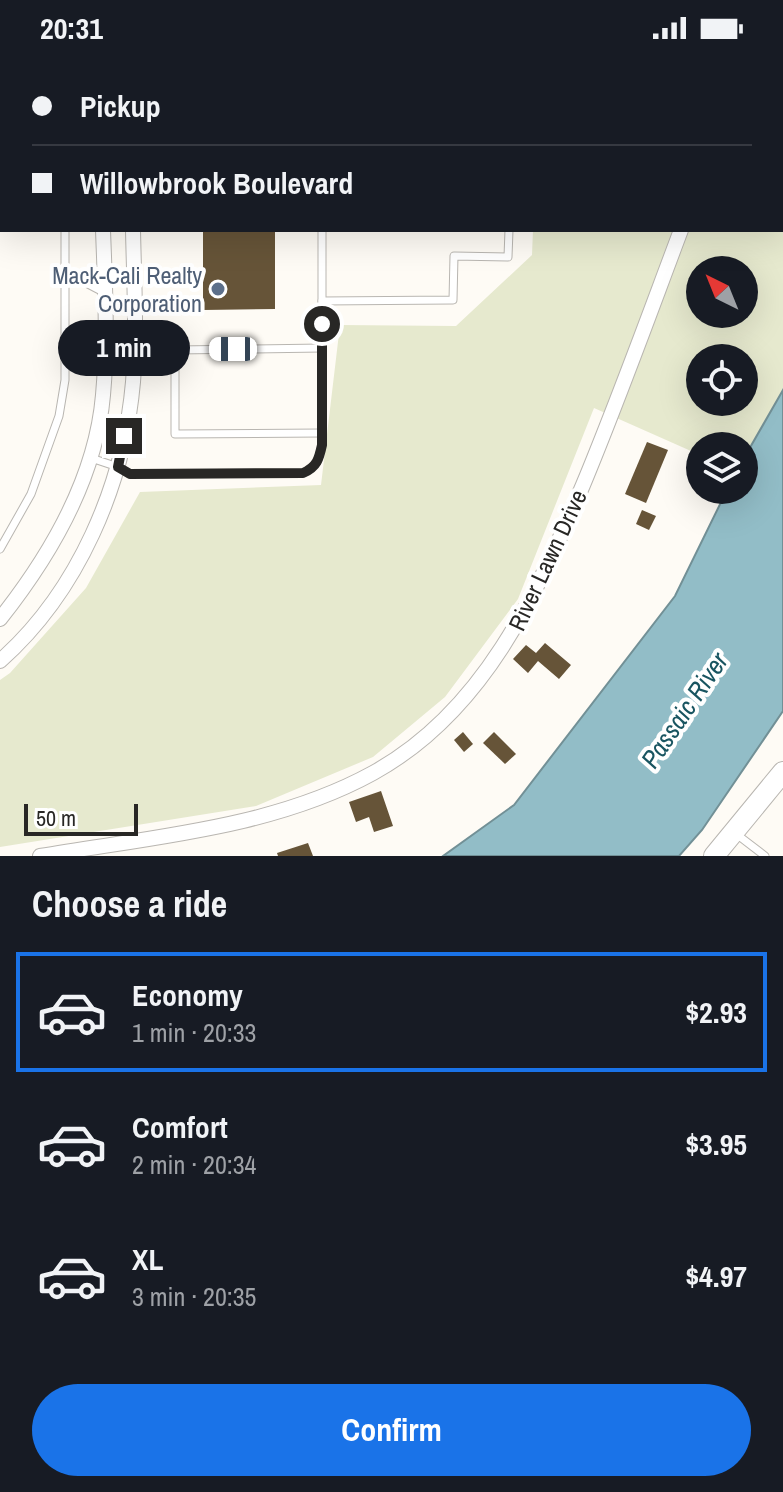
<!DOCTYPE html>
<html lang="en">
<head>
<meta charset="utf-8">
<style>
	:root { --surface:#171b24; --page:#242831; --text:#f1f3f6; --muted:#9ea1a6; --line:#363941; --accent:#1a73e8 }
	body { margin:0; font-family:"Archivo Narrow",sans-serif; background:var(--page); color:var(--text); height:100vh; display:flex; flex-direction:column; font-size:30px; white-space:nowrap }
	* { box-sizing:border-box; margin:0 }
	p { font-size:26px; color:var(--muted) }
	.icon { flex:none; width:44px; height:44px; fill:none; stroke:currentColor; stroke-width:2; stroke-linecap:round; stroke-linejoin:round }
	.map { position:relative; height:800px; overflow:hidden }
	.details { display:flex; flex-direction:column; background:var(--surface); flex:1 }
	.details>* { flex:none }
	.guide { position:absolute; left:0px; top:0px; width:784px; height:176px; box-shadow:0 8px 32px #0002; display:grid; align-content:center; height:176px; padding:0 32px; background:var(--surface) }
	.needle { width:52px; rotate:317deg }
	.tools { position:absolute; left:686px; top:200px; display:grid; gap:16px }
	.tools a { display:grid; place-items:center; width:72px; height:72px; border-radius:50%; background:var(--surface); box-shadow:0 8px 32px #0002; font-size:40px }
	.scale { position:absolute; left:24px; bottom:20px; width:114px; box-sizing:border-box; padding-left:8px; border:4px solid #282725; border-top:0; font-size:22px; line-height:28px; white-space:nowrap; color:#282725; -webkit-text-stroke:6px #fff; paint-order:stroke }
	.end { position:absolute; width:36px; height:36px; margin:-18px; border:10px solid #282725; background:#fff; box-shadow:0 0 0 4px #fff }
	.from { border-radius:50% }
	.bubble { position:absolute; height:56px; border-radius:28px; background:var(--surface); box-shadow:0 8px 32px #0002; font-size:26px; font-weight:700; line-height:56px; text-align:center }
	.car { position:absolute; width:24px; height:48px; margin:-24px -12px; border-radius:10px; box-shadow:0 0 6px 2px #0007; background:linear-gradient(#fff 24%,#345 0 40%,#fff 0 76%,#345 0 86%,#fff 0) }
	.guide b { display:flex; align-items:center; gap:28px; height:76px; font-size:30px }
	.guide b+b { border-top:2px solid var(--line) }
	.guide i { width:20px; height:20px; background:var(--text) }
	ul { padding:0; list-style:none }
	li { display:flex; align-items:center; gap:24px; height:120px; margin:0 16px 12px; padding:0 16px; border:4px solid transparent; border-radius:0px }
	li div { flex:1 }
	li b { display:block; font-size:30px }
	li em { font-style:normal; font-weight:700 }
	li.selected { border-color:var(--accent) }
	li>.icon { width:72px; height:72px; stroke-width:1.5 }
	h2 { padding:0 32px; font-size:36px; line-height:96px }
	.cta { display:flex; gap:16px; margin-top:auto; padding:16px 32px }
	.cta a { flex:1; height:92px; border-radius:48px; background:var(--accent); color:#fff; font-size:32px; font-weight:700; line-height:92px; text-align:center }
	.status { display:flex; justify-content:space-between; align-items:center; height:56px; padding:0 40px; background:var(--surface); direction:ltr }
	.status svg { height:22px; fill:currentColor }
	.map>svg:first-child { display:block }
	.green { fill:#e6e9ce; fill-rule:evenodd }
	.water { fill:#92bdc7; stroke:#729096; stroke-width:2 }
	.building { fill:#665438 }
	.lines { fill:none; stroke-linecap:round; stroke-linejoin:round }
	.lane-casing { stroke:#b9b6b1; stroke-width:9 }
	.street-casing { stroke:#b9b6b1; stroke-width:16 }
	.secondary-casing { stroke:#b9b6b1; stroke-width:22 }
	.lane { stroke:#fff; stroke-width:7 }
	.street { stroke:#fff; stroke-width:14 }
	.secondary { stroke:#fff; stroke-width:20 }
	.route { stroke:#282725; stroke-width:10 }
	.service-dot { fill:#5c6f8a; stroke:#fff; stroke-width:3 }
	.labels { text-anchor:middle; dominant-baseline:central; stroke-width:8; stroke-linejoin:round; paint-order:stroke }
	.service-label { font-size:24px; fill:#4e5e75; stroke:#fff; text-anchor:end }
	.street-label { font-size:24px; fill:#282725; stroke:#fff }
	.water-label { font-size:26px; font-style:italic; fill:#195561; stroke:#fff }
</style>
</head>
<body>
<div class="status"><b>20:31</b><svg viewBox="0 0 49 12"><path d="M0 12V9h3v3zM5 12V6h3v6zM10 12V3h3v9zM15 12V0h3v12zM26 1h20v11H26zM47 4h2v5h-2z"/></svg></div>
<div class="map">
<svg width="783" height="800" viewBox="0 0 783 800">
	<rect width="100%" height="100%" fill="#fefbf5"/>
	<path class="green" d="M534 0H783V334L744 402V390H700V399L594 352 518 543 445 641 373 701 256 750 0 791V624L10 617 86 532 140 436 321 429 340 269 456 270 532 199 533 174H782V2ZM700 214H744V258H700ZM700 302H744V346H700Z"/>
	<polygon class="water" points="783,334 783,655 702,774 679,800 443,800 514,749 675,540 727,434 744,434 744,402"/>
	<g class="building">
		<polygon points="203,174 275,174 275,253 203,254"/>
		<polygon points="647,386 668,394 646,447 625,438"/>
		<polygon points="642,454 656,460 649,474 636,468"/>
		<polygon points="545,587 571,609 559,623 538,605 528,617 513,603 526,589 536,597"/>
		<polygon points="463,676 473,688 464,696 454,684"/>
		<polygon points="494,676 516,698 505,708 483,687"/>
		<polygon points="381,735 393,770 374,776 369,761 356,766 349,746"/>
		<polygon points="308,787 313,800 278,800 277,797"/>
	</g>
	<g class="lines">
		<g class="lane-casing">
			<g id="lane">
				<polyline points="170,0 171,2"/>
				<polyline points="302,0 304,2"/>
				<polyline points="64,2 64,0"/>
				<polyline points="509,2 509,0"/>
				<polyline points="65,216 105,237"/>
				<polyline points="322,245 453,244 454,200 508,201 509,174"/>
				<polyline points="322,292 175,294 175,378 322,377"/>
				<path d="M91 402 118 411 130 418 303 417C317 411 319 403 322 389V174"/>
				<polyline points="0,493 31,438 59,360 65,324 65,174"/>
				<polyline points="735,777 765,800"/>
			</g>
		</g>
		<g class="street-casing">
			<g id="street">
				<polyline points="99,0 99,2"/>
				<polyline points="131,0 131,2"/>
				<polyline points="748,2 749,0"/>
				<path d="M0 563C50 500 96 421 103 339 108 284 105 229 103 174"/>
				<path d="M0 605C78 536 124 429 133 326 137 276 134 224 133 174"/>
				<path d="M40 800C151 781 273 772 373 717 484 656 536 539 583 429 618 345 649 259 681 174"/>
			</g>
		</g>
		<g class="secondary-casing">
			<polyline id="secondary" points="714,800 783,716"/>
		</g>
		<use href="#lane" class="lane"/>
		<use href="#street" class="street"/>
		<use href="#secondary" class="secondary"/>
	</g>
	<g class="lines">
		<path class="route" d="M124 380 118 411 130 418 303 417C317 411 319 403 322 389V268"/>
	</g>
	<circle class="service-dot" cx="218" cy="233" r="8"/>
	<g class="labels">
		<g class="service-label">
			<text x="202" y="219">Mack-Cali Realty<tspan x="202" dy="28">Corporation</tspan></text>
		</g>
		<g class="street-label">
			<text transform="translate(547 504) rotate(-65)">River Lawn Drive</text>
		</g>
		<g class="water-label">
			<text transform="translate(684 654) rotate(-56)">Passaic River</text>
		</g>
	</g>
</svg>
<div class="tools">
<a><svg class="needle" viewBox="-14 -14 28 28"><path d="M0-13l5 13h-10z" fill="#e53935"/><path d="M0 13l5-13h-10z" fill="#9ea1a6"/></svg></a>
<a><svg class="icon" aria-label="locate" viewBox="0 0 24 24"><circle cx="12" cy="12" r="6"/><path d="M12 2v4M12 18v4M2 12h4M18 12h4"/></svg></a>
<a><svg class="icon" aria-label="layers" viewBox="0 0 24 24"><path d="M12 4l9 5-9 5-9-5zM3 14l9 5 9-5"/></svg></a>
</div>
<div class="scale">50 m</div>
<i class="end from" style="left:322px;top:268px"></i>
<i class="end" style="left:124px;top:380px"></i>
<div class="bubble" style="left:58px;top:264px;width:132px">1 min</div>
<i class="car" style="left:233px;top:293px;rotate:270deg"></i>
<div class="guide">
<b><i class="from"></i>Pickup</b>
<b><i></i>Willowbrook Boulevard</b>
</div>
</div>
<section class="details">
<h2>Choose a ride</h2>
<ul>
<li class="selected"><svg class="icon" aria-label="car" viewBox="0 0 24 24"><path d="M5 17H2v-5l4-1 3-4h7l3 4 3 1v5h-3M9 17h6M6 11h13"/><circle cx="7" cy="17" r="2"/><circle cx="17" cy="17" r="2"/></svg><div><b>Economy</b><p>1 min · 20:33</p></div><em>$2.93</em></li>
<li><svg class="icon" aria-label="car" viewBox="0 0 24 24"><path d="M5 17H2v-5l4-1 3-4h7l3 4 3 1v5h-3M9 17h6M6 11h13"/><circle cx="7" cy="17" r="2"/><circle cx="17" cy="17" r="2"/></svg><div><b>Comfort</b><p>2 min · 20:34</p></div><em>$3.95</em></li>
<li><svg class="icon" aria-label="car" viewBox="0 0 24 24"><path d="M5 17H2v-5l4-1 3-4h7l3 4 3 1v5h-3M9 17h6M6 11h13"/><circle cx="7" cy="17" r="2"/><circle cx="17" cy="17" r="2"/></svg><div><b>XL</b><p>3 min · 20:35</p></div><em>$4.97</em></li>
</ul>
<div class="cta"><a>Confirm</a></div>
</section>
</body>
</html>
